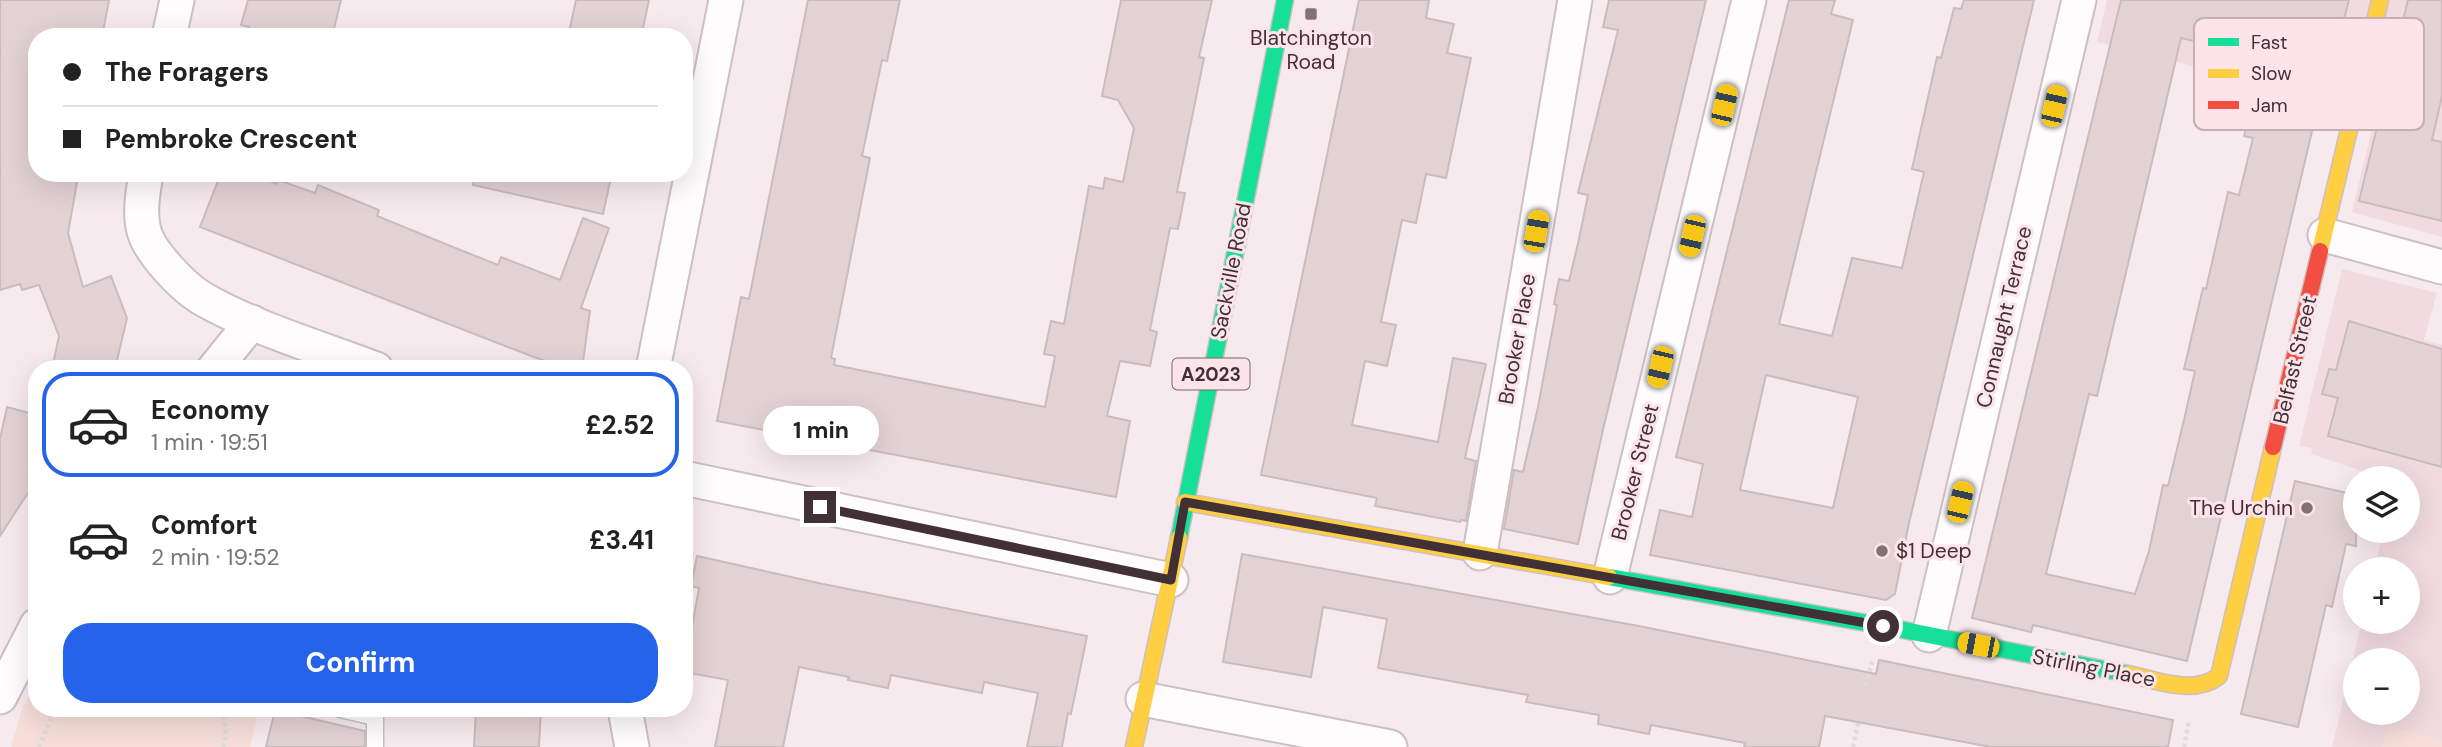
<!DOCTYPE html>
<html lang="en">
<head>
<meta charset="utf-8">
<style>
	:root { --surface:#fff; --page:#f6f6f6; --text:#222; --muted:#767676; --line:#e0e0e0; --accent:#2563eb }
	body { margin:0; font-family:"DM Sans",sans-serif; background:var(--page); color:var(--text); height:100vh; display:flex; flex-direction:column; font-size:26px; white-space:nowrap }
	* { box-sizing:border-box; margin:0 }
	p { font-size:23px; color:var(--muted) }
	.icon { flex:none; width:38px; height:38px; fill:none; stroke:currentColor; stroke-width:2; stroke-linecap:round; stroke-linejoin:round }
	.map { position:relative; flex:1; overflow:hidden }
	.details { position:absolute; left:28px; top:360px; width:665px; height:357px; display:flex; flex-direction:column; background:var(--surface); border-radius:28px; box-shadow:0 7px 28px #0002 }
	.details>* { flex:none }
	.top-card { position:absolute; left:28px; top:28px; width:665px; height:154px; border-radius:28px; box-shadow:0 7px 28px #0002; display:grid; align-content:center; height:154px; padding:0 35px; background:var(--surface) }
	.buttons { position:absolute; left:2343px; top:466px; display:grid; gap:14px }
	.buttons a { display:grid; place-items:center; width:77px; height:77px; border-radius:50%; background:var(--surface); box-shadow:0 7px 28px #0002; font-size:35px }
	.end { position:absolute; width:32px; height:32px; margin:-16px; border:9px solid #413136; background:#fff; box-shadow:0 0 0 4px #fff }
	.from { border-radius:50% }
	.bubble { position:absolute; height:49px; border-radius:24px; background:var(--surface); box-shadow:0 7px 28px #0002; font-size:23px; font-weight:700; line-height:49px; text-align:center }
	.car { position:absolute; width:21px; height:42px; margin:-21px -10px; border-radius:9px; box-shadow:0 0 5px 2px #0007; background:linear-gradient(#f5c518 24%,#345 0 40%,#f5c518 0 76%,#345 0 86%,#f5c518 0) }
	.top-card b { display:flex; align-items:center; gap:24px; height:66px; font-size:26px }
	.top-card b+b { border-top:2px solid var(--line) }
	.top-card i { width:18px; height:18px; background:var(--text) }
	ul { padding:12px 0 0; list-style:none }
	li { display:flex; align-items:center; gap:21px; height:105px; margin:0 14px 10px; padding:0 21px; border:4px solid transparent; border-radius:28px }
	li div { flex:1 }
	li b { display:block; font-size:26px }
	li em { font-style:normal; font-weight:700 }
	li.selected { border-color:var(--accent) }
	li>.icon { width:63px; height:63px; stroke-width:1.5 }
	.button { display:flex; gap:14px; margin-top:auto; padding:14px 35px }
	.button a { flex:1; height:80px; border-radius:28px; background:var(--accent); color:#fff; font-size:28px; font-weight:700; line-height:80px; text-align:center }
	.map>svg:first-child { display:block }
	.built { fill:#f1dbe1; fill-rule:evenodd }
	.green { fill:#f7ded9 }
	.building { fill:#e3d2d4; stroke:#c9bcbe; stroke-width:2; fill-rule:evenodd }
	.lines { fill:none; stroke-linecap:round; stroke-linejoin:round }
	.lane-casing { stroke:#cdbfc3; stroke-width:19 }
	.street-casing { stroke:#cdbfc3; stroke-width:37 }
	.fast-casing { stroke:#cdbfc3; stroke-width:19 }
	.slow-casing { stroke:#cdbfc3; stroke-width:19 }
	.jam-casing { stroke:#cdbfc3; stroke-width:19 }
	.path { stroke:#dedbdb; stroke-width:4.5; stroke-dasharray:3.5 3.5; stroke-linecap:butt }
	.lane { stroke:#fefcfc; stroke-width:16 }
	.street { stroke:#fefcfc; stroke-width:33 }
	.fast { stroke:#16e098; stroke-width:16 }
	.slow { stroke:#ffcf43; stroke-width:16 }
	.jam { stroke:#f24e42; stroke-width:16 }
	.route { stroke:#413136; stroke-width:9 }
	.poi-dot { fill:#817276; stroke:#fde4eb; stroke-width:2.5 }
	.labels { text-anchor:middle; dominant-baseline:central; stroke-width:6; stroke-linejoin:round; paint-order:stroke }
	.shield { fill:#fde4eb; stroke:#79676c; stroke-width:2 }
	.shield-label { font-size:19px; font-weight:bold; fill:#413136 }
	.poi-label { font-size:21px; fill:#413136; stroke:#fde4eb }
	.street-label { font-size:21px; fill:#413136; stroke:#fde4eb }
	.key { fill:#fde4eb; stroke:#c5aeb5; stroke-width:2 }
	.key-label { font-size:19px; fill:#413136 }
</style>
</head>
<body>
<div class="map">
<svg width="2442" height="747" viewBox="0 0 2442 747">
	<rect width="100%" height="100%" fill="#f7eaee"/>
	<g class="built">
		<polygon points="2107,0 2442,0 2442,237 2352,212 2376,112 2097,42"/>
		<path d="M2342 269 2437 293 2424 340 2441 345 2442 343V747H2332L2362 621H2408V569H2375L2383 530H2408V478H2384L2311 454 2312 448 2299 446ZM2356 660H2408V712H2356Z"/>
	</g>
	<g class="green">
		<polygon points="37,686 37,709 259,709 250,747 11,747 23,706"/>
		<polygon points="2388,726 2442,740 2442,747 2382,747"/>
	</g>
	<g class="building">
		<polygon points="0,0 109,0 102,37 37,37 37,173 57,173 78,177 68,233 83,287 111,276 127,318 115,369 52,369 59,336 39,285 22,290 20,284 0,290"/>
		<polygon points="248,0 341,0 332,37 246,37 249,27 241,25"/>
		<polygon points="576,0 649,0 641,37 568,37"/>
		<polygon points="808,0 900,0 887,61 882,60 862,156 870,158 831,358 835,359 834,365 1045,407 1055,356 1044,354 1051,321 1064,324 1089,186 1103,189 1105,178 1123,182 1134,128 1118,100 1102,96 1121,0 1212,0 1199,57 1204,58 1177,192 1185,193 1178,229 1170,228 1150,330 1157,332 1150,366 1120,361 1107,416 1130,421 1116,497 717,421 741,297 749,299"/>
		<polygon points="1359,0 1429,0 1426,18 1454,24 1447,53 1471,58 1446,178 1426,174 1416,223 1402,220 1381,322 1396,325 1387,366 1365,361 1352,425 1438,442 1453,358 1486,364 1465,458 1476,461 1466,521 1461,520 1460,522 1375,506 1377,498 1261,475"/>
		<polygon points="1609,0 1706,0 1602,434 1578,544 1504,529 1514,470 1523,472 1538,407 1557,305 1554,304 1559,279 1569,281 1579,239 1588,195 1578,193 1618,30 1603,27"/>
		<path d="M1789 0H1835L1831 14 1853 20 1779 324 1832 336 1852 258 1902 268 1924 172 1912 169 1937 57 1941 58 1954 8 1961 9 1964 0H2034L1909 523 1895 594 1886 600 1650 555 1660 510 1692 517 1703 464 1676 457ZM1766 375 1858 397 1833 508 1740 490Z"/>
		<path d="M2121 0H2349L2330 73 2326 72 2187 661 2033 625 2031 632 1972 618ZM2181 38 2264 57 2244 136 2253 138 2239 195 2228 192 2206 289 2203 288 2184 369 2195 371 2184 420 2168 486 2163 485 2149 551 2135 594 2046 574 2089 394 2097 396Z"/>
		<polygon points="2408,0 2442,0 2442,96 2432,140 2442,142 2442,221 2359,201"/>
		<polygon points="221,173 250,173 277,184 278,180 315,193 318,185 379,210 377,216 448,245 498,265 501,257 560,280 583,218 609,228 581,308 590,311 582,369 568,369 531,356 200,227"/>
		<polygon points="475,173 612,173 603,214 473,185"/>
		<polygon points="2349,321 2442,349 2442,467 2328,436 2338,398 2322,394 2329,369 2336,370"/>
		<polygon points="7,407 37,415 37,479 0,536 0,439"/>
		<polygon points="2295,481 2356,495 2356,546 2346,544 2332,607 2326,605 2298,727 2241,714"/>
		<polygon points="1242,554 1639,626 1876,674 1879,660 2173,720 2168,747 1991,747 1825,716 1819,747 1744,747 1745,743 1651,725 1649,734 1598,724 1599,715 1526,702 1528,695 1378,668 1387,619 1323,607 1311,677 1223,662"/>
		<polygon points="697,556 823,584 1087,636 1071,714 1068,713 1062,747 1027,747 1038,693 984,682 982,693 891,675 888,688 848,680 849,677 799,667 783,747 715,747 728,680 684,672 699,588 691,586"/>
		<polygon points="476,709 541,709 539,747 474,747"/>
		<polygon points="275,710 365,731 365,747 266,747"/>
	</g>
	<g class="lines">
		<g class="lane-casing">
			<g id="lane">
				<polyline points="340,709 375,717"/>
				<polyline points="375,747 375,709"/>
			</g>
		</g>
		<g class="street-casing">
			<g id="street">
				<polyline points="169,37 177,0"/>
				<path d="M146 173C143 193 139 212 144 231 150 253 184 288 203 299 256 329 318 347 376 369"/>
				<polyline points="2325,235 2442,267"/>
				<polyline points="214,369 252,322"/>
				<polyline points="653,369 726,0"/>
				<polyline points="684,478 1171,580"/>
				<polyline points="1480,553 1575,0"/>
				<polyline points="1610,577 1749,0"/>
				<polyline points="1929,635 2079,0"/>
				<polyline points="0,697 37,625"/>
				<polyline points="1143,699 1390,747"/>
				<polyline points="625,709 632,747"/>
			</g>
		</g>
		<g class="fast-casing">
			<g id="fast">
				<polyline points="1179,538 1285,0"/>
				<polyline points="1609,577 1883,626 2128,674"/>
			</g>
		</g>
		<g class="slow-casing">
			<g id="slow">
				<polyline points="2320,251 2380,0"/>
				<polyline points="1185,502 1609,577"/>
				<path d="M2128 674C2156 680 2194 696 2219 676L2273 447"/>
				<polyline points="1134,747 1179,538"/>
			</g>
		</g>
		<g class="jam-casing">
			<polyline id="jam" points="2273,447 2320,251"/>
		</g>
		<g class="path">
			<polyline points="1866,685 1873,659"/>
			<polyline points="39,747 55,709"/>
			<polyline points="223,747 226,736 223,709"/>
			<polyline points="1853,747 1858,723"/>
			<polyline points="2184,747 2189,721"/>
		</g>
		<use href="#lane" class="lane"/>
		<use href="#street" class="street"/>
		<use href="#fast" class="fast"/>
		<use href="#slow" class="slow"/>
		<use href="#jam" class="jam"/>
	</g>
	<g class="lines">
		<polyline class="route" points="820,507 1171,580 1185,502 1883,626"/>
	</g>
	<g class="poi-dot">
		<rect x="1304" y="7" width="14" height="14" rx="3.5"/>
		<circle cx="2307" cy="508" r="7"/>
		<circle cx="1882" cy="551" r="7"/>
	</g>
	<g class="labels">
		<rect class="shield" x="1172.5" y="358.5" width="77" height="31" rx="5"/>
		<g class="shield-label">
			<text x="1211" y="374">A2023</text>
		</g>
		<g class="poi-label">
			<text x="1311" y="38">Blatchington<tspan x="1311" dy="24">Road</tspan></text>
			<text x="2293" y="508" text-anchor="end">The Urchin</text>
			<text x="1896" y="551" text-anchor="start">$1 Deep</text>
		</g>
		<g class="street-label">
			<text transform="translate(1231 271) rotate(-79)">Sackville Road</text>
			<text transform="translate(2004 317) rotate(-77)">Connaught Terrace</text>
			<text transform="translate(1517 339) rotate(-80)">Brooker Place</text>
			<text transform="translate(2295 360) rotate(-77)">Belfast Street</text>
			<text transform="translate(1635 472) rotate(-76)">Brooker Street</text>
			<text transform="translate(2094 668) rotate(11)">Stirling Place</text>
		</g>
	</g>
	<rect x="2194" y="18" width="230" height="112" rx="10" class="key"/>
	<rect x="2208" y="38" width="31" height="8" fill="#16e098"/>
	<rect x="2208" y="69" width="31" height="9" fill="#ffcf43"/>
	<rect x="2208" y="101" width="31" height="8" fill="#f24e42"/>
	<g class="key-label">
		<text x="2251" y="49">Fast</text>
		<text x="2251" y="80">Slow</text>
		<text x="2251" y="112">Jam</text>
	</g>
</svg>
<div class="buttons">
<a><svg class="icon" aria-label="layers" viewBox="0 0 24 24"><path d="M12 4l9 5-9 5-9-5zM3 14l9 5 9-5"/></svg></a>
<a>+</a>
<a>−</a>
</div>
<i class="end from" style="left:1883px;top:626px"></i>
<i class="end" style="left:820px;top:507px"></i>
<div class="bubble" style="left:763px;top:406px;width:116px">1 min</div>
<i class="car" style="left:1724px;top:105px;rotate:13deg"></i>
<i class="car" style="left:2054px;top:106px;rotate:13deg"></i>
<i class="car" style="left:1536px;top:231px;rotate:10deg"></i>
<i class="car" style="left:1692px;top:236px;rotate:193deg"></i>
<i class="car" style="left:1660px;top:367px;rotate:193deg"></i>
<i class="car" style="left:1960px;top:502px;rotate:13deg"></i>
<i class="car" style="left:1978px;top:645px;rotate:281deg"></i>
<div class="top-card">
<b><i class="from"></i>The Foragers</b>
<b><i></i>Pembroke Crescent</b>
</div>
<section class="details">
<ul>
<li class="selected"><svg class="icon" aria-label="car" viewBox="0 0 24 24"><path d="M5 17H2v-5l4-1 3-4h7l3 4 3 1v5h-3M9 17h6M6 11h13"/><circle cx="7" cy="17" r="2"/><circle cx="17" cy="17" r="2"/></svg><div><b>Economy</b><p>1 min · 19:51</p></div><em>£2.52</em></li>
<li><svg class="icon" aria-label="car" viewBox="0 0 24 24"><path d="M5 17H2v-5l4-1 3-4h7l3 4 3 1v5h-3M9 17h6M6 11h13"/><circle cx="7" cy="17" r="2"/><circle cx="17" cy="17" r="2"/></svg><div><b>Comfort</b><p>2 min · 19:52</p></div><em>£3.41</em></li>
</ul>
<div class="button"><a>Confirm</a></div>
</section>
</div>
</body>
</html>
